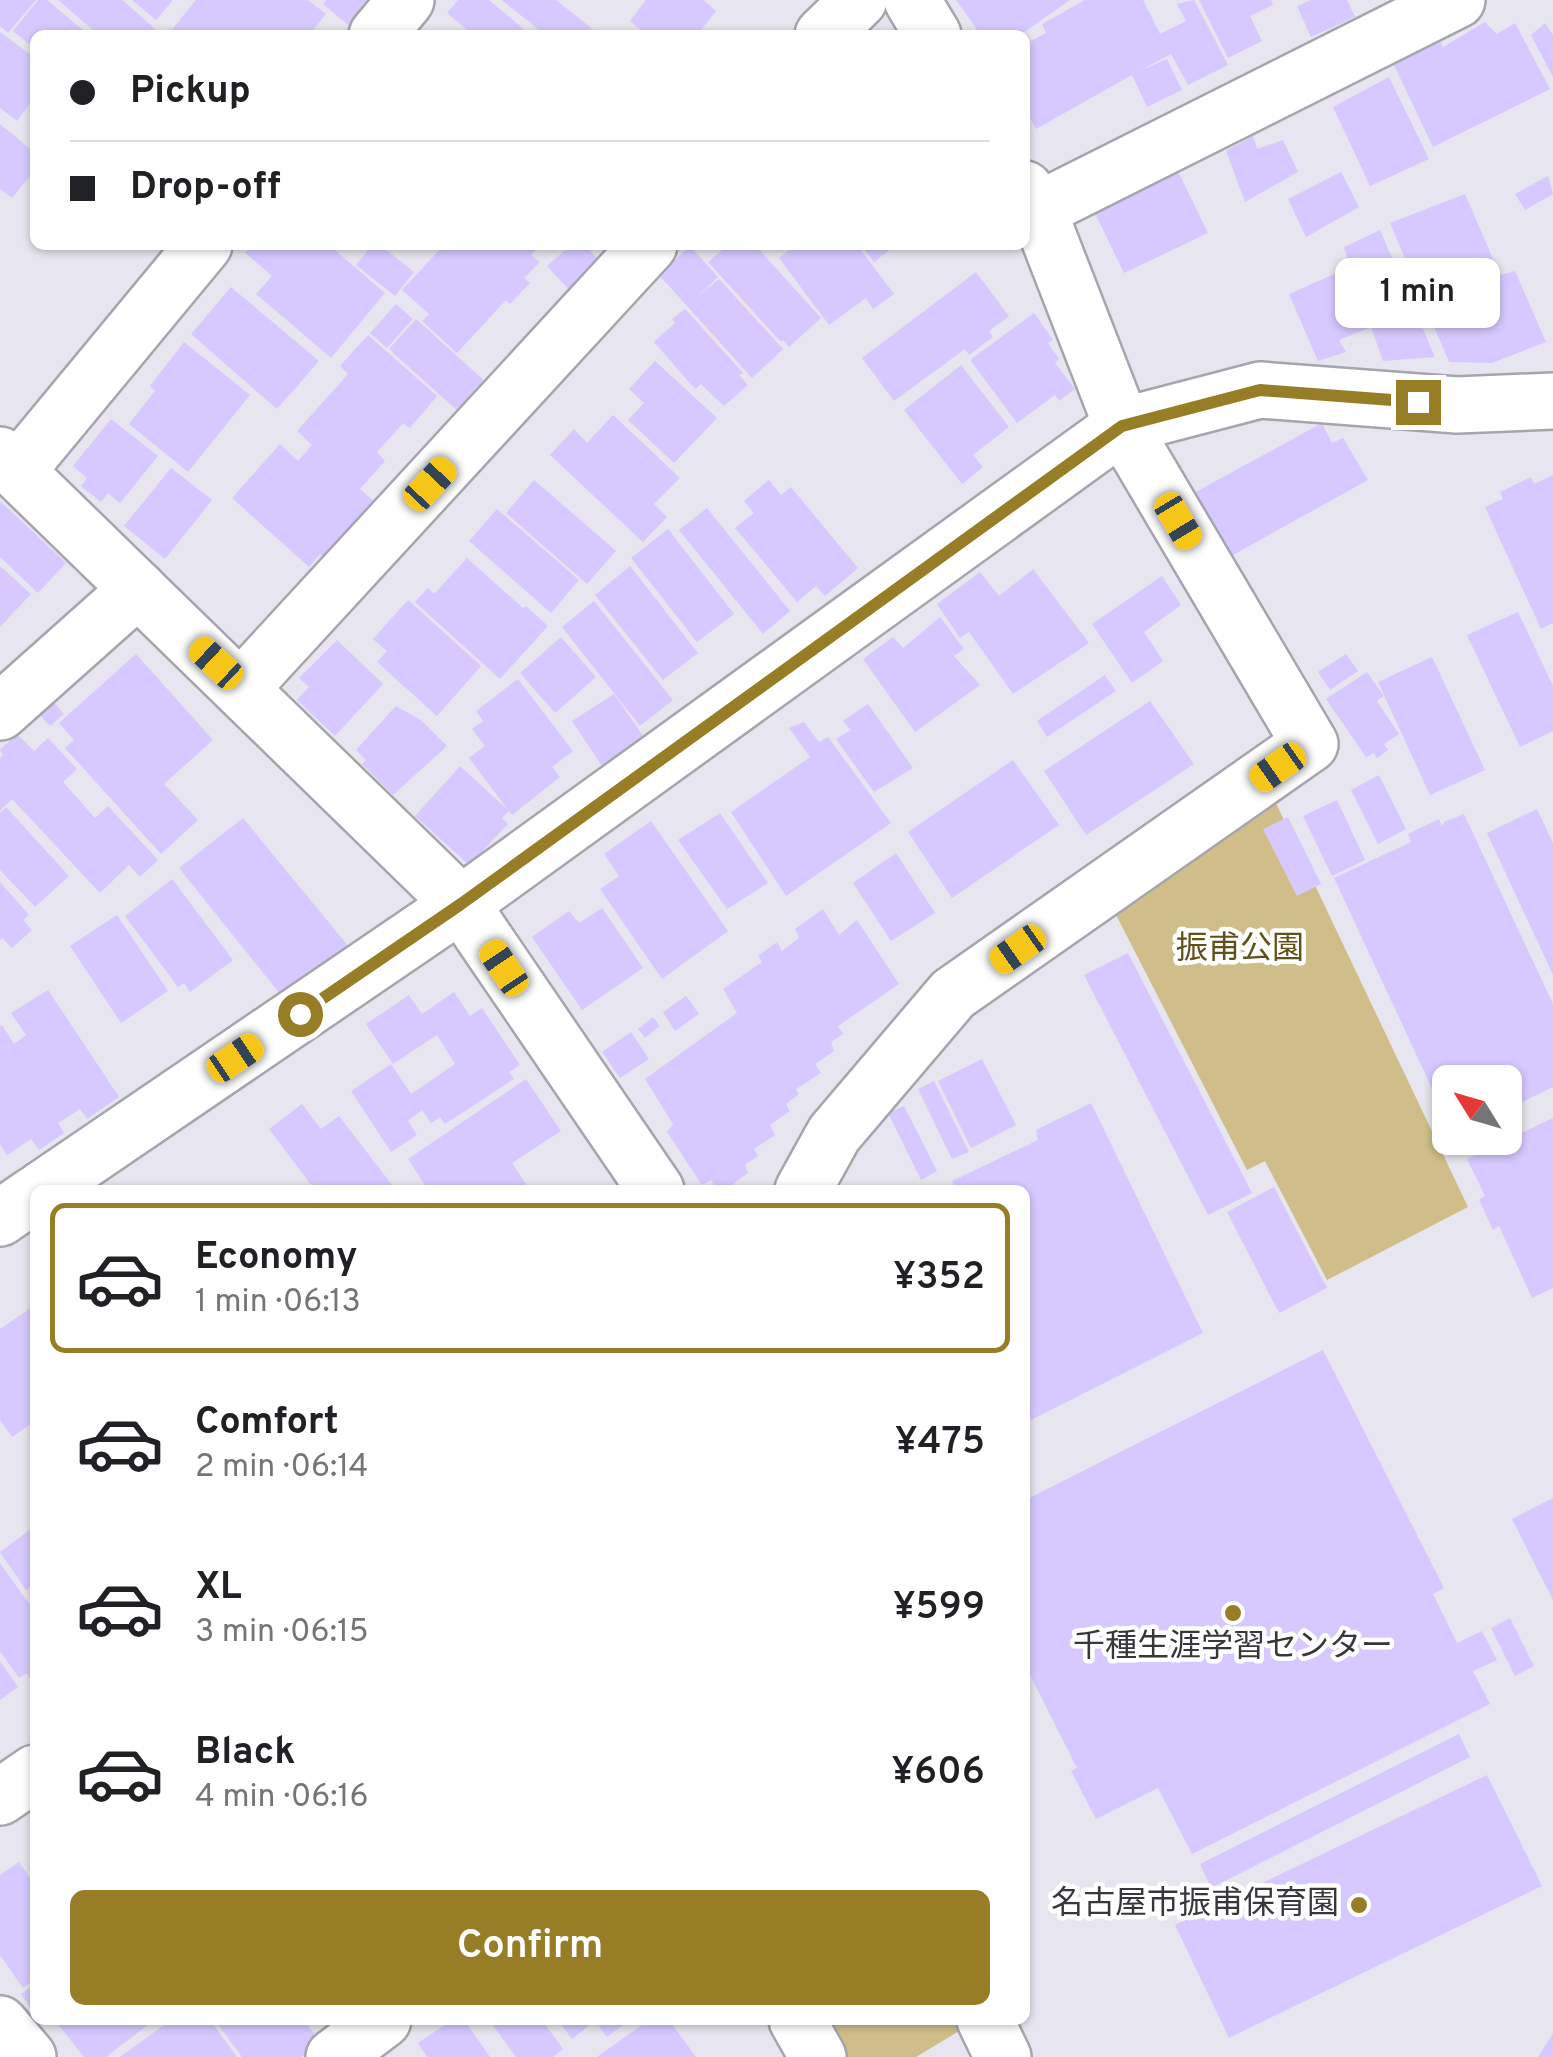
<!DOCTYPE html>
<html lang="en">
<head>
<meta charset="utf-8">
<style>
	:root { --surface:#fff; --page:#f2f2f2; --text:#202124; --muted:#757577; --line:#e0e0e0; --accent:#977d25 }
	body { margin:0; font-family:Overpass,"Noto Sans JP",sans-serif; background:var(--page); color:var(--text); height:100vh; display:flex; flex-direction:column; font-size:38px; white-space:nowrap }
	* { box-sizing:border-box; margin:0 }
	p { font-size:32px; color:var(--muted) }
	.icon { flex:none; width:55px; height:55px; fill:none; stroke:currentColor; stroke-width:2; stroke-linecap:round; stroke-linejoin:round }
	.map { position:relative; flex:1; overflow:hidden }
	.side { position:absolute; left:30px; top:1185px; width:1000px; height:840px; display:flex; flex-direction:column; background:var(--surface); border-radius:15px; box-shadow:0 2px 8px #0004 }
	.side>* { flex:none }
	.banner { position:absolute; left:30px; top:30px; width:1000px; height:220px; border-radius:15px; box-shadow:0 2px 8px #0004; display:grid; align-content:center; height:220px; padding:0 40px; background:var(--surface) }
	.needle { width:65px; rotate:307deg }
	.controls { position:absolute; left:1432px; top:1065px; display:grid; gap:20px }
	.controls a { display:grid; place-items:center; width:90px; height:90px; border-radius:15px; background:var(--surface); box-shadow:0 2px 8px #0004; font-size:50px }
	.end { position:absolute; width:45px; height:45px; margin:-22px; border:12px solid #977d25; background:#fff; box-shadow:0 0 0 5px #fff }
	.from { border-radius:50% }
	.bubble { position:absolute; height:70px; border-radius:15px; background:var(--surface); box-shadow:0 2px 8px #0004; font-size:32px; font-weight:600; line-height:70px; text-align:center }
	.car { position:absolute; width:30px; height:60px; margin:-30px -15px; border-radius:12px; box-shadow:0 0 8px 2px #0007; background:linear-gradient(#f5c518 24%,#345 0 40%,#f5c518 0 76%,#345 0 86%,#f5c518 0) }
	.banner b { display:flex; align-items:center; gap:35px; height:95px; font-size:38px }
	.banner b+b { border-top:2px solid var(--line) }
	.banner i { width:25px; height:25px; background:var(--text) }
	ul { padding:18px 0 0; list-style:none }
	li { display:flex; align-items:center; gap:30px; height:150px; margin:0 20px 15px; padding:0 20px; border:5px solid transparent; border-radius:15px }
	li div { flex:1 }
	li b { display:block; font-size:38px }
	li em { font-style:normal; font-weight:600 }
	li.current { border-color:var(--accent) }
	li>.icon { width:90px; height:90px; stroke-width:1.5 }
	.cta { display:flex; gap:20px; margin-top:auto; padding:20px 40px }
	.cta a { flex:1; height:115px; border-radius:15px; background:var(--accent); color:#fff; font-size:40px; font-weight:600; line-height:115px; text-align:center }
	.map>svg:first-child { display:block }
	.green { fill:#cfbe89 }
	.building { fill:#d7c9ff }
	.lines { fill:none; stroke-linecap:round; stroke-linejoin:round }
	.minor-casing { stroke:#a6a4ad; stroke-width:60 }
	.minor { stroke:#fff; stroke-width:55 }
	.route { stroke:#977d25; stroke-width:12 }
	.poi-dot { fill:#977d25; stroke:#fff; stroke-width:4 }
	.labels { text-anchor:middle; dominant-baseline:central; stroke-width:9; stroke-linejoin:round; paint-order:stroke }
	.park-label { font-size:32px; fill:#60501a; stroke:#fff }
	.poi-label { font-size:32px; fill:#37363a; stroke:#fff }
</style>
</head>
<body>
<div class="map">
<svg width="1553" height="2057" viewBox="0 0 1553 2057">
	<rect width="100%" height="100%" fill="#e7e5ef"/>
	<g class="green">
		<polygon points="1272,795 1468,1207 1327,1280 1265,1161 1247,1170 1112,907"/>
		<polygon points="810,2020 960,2020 964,2028 916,2057 831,2057"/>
	</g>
	<g class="building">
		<polygon points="0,0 36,0 8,33 0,26"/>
		<polygon points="38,0 47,0 89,35 35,35 35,49 13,31"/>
		<polygon points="58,0 122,0 160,33 99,35"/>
		<polygon points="132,0 173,0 156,20"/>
		<polygon points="196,0 308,0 326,14 309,35 172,35 169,33"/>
		<polygon points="326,0 378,0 353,29 323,4"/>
		<polygon points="458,0 489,0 531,35 473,35 447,13"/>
		<polygon points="502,0 556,0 600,35 545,35"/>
		<polygon points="646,0 703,0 716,11 697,35 647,35 630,21"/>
		<polygon points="956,0 1070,0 1020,35 981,35"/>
		<polygon points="1085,0 1143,0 1160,34 1186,21 1177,4 1194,0 1228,65 1188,85 1171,54 1139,71 1167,59 1182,90 1147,107 1132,75 1036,129 1025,109 1025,44 1046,33 1042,24"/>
		<polygon points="1199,0 1271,0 1273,5 1250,16 1262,41 1228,58"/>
		<polygon points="1311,0 1347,0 1355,17 1311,37 1297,6"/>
		<polygon points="1485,22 1497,34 1515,23 1550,89 1433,147 1393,63 1437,36 1443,47"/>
		<polygon points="1545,23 1553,35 1553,77 1531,35"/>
		<polygon points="0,32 35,58 35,97 17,121 0,108"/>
		<polygon points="1389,77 1429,159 1370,186 1333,107"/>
		<polygon points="0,124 35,153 35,170 12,198 0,189"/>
		<polygon points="1253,136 1257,149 1283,140 1298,172 1245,202 1226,151"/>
		<polygon points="1172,159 1208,233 1124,273 1091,205"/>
		<polygon points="1341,172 1359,207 1306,237 1288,199"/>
		<polygon points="1548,176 1553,194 1525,210 1515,194"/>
		<polygon points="1465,194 1500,275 1515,271 1546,342 1492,363 1449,362 1390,223"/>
		<polygon points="1380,230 1435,357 1383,361 1371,327 1339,340 1346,352 1318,361 1289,294 1350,267 1344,247"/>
		<polygon points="252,245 329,245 385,293 331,358 256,294 272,276 245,253"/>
		<polygon points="372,245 380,245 414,272 395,296 356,265"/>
		<polygon points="444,245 540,245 531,255 540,262 524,278 530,283 510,304 506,300 457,353 422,321 429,314 402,290"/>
		<polygon points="571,245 585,245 604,267 574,295 547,266"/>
		<polygon points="728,245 755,245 821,318 789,347 783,340 781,342 708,262"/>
		<polygon points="796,245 857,245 894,294 873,309 866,298 829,325 779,258"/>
		<polygon points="861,245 896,245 874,262"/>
		<polygon points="690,246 718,277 696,298 719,279 783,349 752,378 659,275"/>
		<polygon points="976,272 1009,316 989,331 993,337 969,355 965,349 894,401 862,358"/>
		<polygon points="231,287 319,361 277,409 191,334"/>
		<polygon points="396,304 413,319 387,348 370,333"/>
		<polygon points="685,309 743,373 739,375 748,385 724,406 701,384 695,389 654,342 675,323 672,319"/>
		<polygon points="1034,313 1053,340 1048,343 1059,359 1055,363 1075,389 1059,401 1055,395 1017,423 970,360"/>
		<polygon points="416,319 489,385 461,414 389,349"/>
		<polygon points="368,335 437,396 410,428 403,423 377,452 385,461 360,489 378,505 327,561 320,554 309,567 232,498 280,444 298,461 312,445 297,431 348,374 340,366"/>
		<polygon points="184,342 250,395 188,472 129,424 155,391 150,386"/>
		<polygon points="655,361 717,418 674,463 628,420 644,403 629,389"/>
		<polygon points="961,365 1009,427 973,455 983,467 962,484 904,410"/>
		<polygon points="613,415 680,478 654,504 667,517 643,542 550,455 574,429 587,443"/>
		<polygon points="111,419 158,456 120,503 108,493 101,502 81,486 87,478 73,466"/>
		<polygon points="1322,423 1332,443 1343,438 1368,480 1231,556 1194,493"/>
		<polygon points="171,468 212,500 165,559 124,526"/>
		<polygon points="1553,475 1553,623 1541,629 1485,507 1503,499 1500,492 1531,477 1534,484"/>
		<polygon points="534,480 616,551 587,584 506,513"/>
		<polygon points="769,480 781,495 791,487 858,568 825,596 816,586 797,602 735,528 754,513 744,501"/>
		<polygon points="0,501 66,563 38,593 0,557"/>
		<polygon points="707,508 790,611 763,634 679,530"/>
		<polygon points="497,509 579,580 551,613 469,541"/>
		<polygon points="668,529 734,614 697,642 631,558"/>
		<polygon points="467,558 523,608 526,606 548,626 500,679 415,602 428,588 434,594"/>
		<polygon points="0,566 31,594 0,627"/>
		<polygon points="630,566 698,653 663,680 595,595"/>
		<polygon points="1033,569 1089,643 1013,694 969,632 960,638 937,604 980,572 999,596"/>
		<polygon points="1162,576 1181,605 1144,632 1163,661 1132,683 1092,624"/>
		<polygon points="408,600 481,666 437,716 377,662 387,651 373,639"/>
		<polygon points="594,601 673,700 640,726 562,627"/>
		<polygon points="1518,612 1553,686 1553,731 1520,747 1467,635"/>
		<polygon points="940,617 964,649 954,656 980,685 915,732 863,659 893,637 903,648"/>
		<polygon points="561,637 596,677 555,713 520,673"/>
		<polygon points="337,640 383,684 335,736 297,700 309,687 299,678"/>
		<polygon points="136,654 213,740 164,784 198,820 161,854 65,748 74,740 59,723"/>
		<polygon points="1346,654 1358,671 1330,690 1318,672"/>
		<polygon points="1432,657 1485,770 1430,795 1378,682"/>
		<polygon points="1367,672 1384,696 1377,701 1399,734 1384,744 1388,750 1377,758 1374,753 1366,757 1326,699"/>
		<polygon points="1105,675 1116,691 1047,737 1037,721"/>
		<polygon points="518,679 573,751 552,767 560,777 512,815 509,811 502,818 508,824 469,865 415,816 460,766 508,810 469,758 485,746 472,729 483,721 476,711"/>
		<polygon points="614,694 650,746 608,775 572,721"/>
		<polygon points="50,698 64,714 50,726 36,711"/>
		<polygon points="1150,701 1194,764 1086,835 1044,771"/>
		<polygon points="868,704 913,768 874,792 836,739 851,730 843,721"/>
		<polygon points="396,706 421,720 447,746 393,795 362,764 366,760 356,750"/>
		<polygon points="804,722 819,742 828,737 891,823 786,896 731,812 810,757 789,728"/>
		<polygon points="17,734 34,751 48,738 77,769 63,782 95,818 108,806 158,860 140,877 129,865 100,893 12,799 0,811 0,758 3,755 0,750"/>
		<polygon points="1013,760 1059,825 952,898 908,832"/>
		<polygon points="1379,775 1406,829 1378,844 1351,790"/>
		<polygon points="1337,800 1365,860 1332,876 1303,816"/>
		<polygon points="6,807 69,876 35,907 0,870 0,813"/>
		<polygon points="1537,809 1553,843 1553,975 1487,833"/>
		<polygon points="720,813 768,883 727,909 678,840"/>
		<polygon points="1464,814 1553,1004 1553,1087 1505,1110 1505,1082 1450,1082 1450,1127 1334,878 1411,842 1408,834 1439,819 1442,826 1444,822"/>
		<polygon points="1288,817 1321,884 1297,896 1263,829"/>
		<polygon points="243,818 349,947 285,1000 179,868"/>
		<polygon points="651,821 728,931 662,979 600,889 619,876 604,854"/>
		<polygon points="896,853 935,913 891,941 853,883"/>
		<polygon points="172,879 233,960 190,992 184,983 178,987 125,916"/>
		<polygon points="0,882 29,915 23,920 32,930 12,948 2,938 0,940"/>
		<polygon points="602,908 643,968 582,1010 532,937 569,911 579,923"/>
		<polygon points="823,909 839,935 857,920 899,984 838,1026 843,1034 831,1042 834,1051 815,1064 821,1073 796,1089 799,1094 786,1104 790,1111 770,1125 775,1135 754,1149 758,1156 745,1165 748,1173 725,1190 717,1190 711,1180 702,1185 667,1132 673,1124 645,1079 737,1013 723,989 762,962 758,956 777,942 782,951 799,938 795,929"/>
		<polygon points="117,915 168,991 121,1023 70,946"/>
		<polygon points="1128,953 1252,1193 1208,1215 1084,975"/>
		<polygon points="48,990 119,1097 87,1119 80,1109 58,1123 64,1133 39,1150 31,1139 7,1155 0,1144 0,1027 2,1025 14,1044 26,1035 11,1013"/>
		<polygon points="454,992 470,1016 482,1008 520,1065 509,1072 514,1079 445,1124 440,1117 431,1123 422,1110 408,1121 417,1135 391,1152 351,1091 391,1064 411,1094 455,1064 437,1035 393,1064 366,1024 409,995 422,1014"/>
		<polygon points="686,996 699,1014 675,1031 663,1012"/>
		<polygon points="653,1017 660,1026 645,1038 638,1029"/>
		<polygon points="631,1032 649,1059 620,1078 602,1052"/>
		<polygon points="982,1059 1016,1125 971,1148 938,1081"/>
		<polygon points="526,1079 561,1131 512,1163 530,1190 428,1190 408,1159"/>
		<polygon points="934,1081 969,1152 952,1159 918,1089"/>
		<polygon points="1091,1103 1203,1333 1025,1423 1025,1190 956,1190 952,1181 1038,1140 1036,1130"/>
		<polygon points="302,1104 321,1129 339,1116 396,1190 315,1190 269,1129"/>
		<polygon points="904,1106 937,1171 921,1180 888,1113"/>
		<polygon points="1553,1118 1553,1288 1532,1298 1499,1226 1493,1230 1479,1200 1485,1196 1467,1159"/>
		<polygon points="1274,1187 1327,1288 1279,1313 1227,1212"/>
		<polygon points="35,1305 35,1421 12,1437 0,1420 0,1329"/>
		<polygon points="1323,1350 1444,1588 1433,1594 1457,1643 1482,1631 1497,1660 1473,1671 1490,1704 1192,1854 1158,1788 1096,1819 1071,1771 1077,1768 1025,1665 1025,1500"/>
		<polygon points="1553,1498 1553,1600 1512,1519"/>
		<polygon points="35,1526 35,1583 26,1590 0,1552"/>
		<polygon points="0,1563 35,1612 35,1676 30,1679 27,1673 19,1678 0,1651"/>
		<polygon points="1510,1618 1534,1666 1515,1676 1491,1628"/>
		<polygon points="0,1661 18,1687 0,1700"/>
		<polygon points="1459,1734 1470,1757 1211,1888 1200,1864"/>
		<polygon points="1487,1775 1542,1886 1229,2038 1175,1925"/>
		<polygon points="19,1862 35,1885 35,1979 23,1988 0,1955 0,1875"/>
		<polygon points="35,1984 35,2014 21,1994"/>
		<polygon points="62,2020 154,2020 106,2057 84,2057 57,2023"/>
		<polygon points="171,2020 210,2020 237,2057 120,2057"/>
		<polygon points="215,2020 304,2020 321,2043 301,2057 242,2057"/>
		<polygon points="452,2020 464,2020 490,2057 427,2057 418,2043"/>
		<polygon points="489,2020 542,2020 563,2049 553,2057 516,2057"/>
		<polygon points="558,2020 630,2020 607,2037 595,2021 572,2039"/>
		<polygon points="649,2020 669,2020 696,2057 597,2057"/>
		<polygon points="1553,2033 1553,2057 1538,2057"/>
	</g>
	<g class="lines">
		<g class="minor-casing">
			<g id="minor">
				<polyline points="912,0 933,35"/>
				<polyline points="377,35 406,0"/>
				<polyline points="823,35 859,0"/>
				<polyline points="1038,210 1457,0"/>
				<polyline points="0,455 461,904 656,1190"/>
				<polyline points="17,471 204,245"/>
				<polyline points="242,687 649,245"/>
				<polyline points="0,712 138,589"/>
				<polyline points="41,1190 461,904 1122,426 1260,390 1457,405 1553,401"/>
				<polyline points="803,1190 834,1134 953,994 1310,744 1122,426 1038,210 1025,189"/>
				<polyline points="0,1218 35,1194"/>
				<polyline points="0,1797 35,1773"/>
				<polyline points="797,2020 818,2057"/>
				<polyline points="985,2020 1003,2057"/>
				<polyline points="0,2024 28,2057"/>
				<polyline points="334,2057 383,2020"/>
			</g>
		</g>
		<use href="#minor" class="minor"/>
	</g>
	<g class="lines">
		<polyline class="route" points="300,1014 461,904 1122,426 1260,390 1418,402"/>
	</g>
	<g class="poi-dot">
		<circle cx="1233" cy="1613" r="10"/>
		<circle cx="1359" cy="1905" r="10"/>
	</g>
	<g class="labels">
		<g class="park-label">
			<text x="1240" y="950">振甫公園</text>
		</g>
		<g class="poi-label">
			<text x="1233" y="1648">千種生涯学習センター</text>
			<text x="1339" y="1905" text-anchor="end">名古屋市振甫保育園</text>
		</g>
	</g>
</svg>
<div class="controls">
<a><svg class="needle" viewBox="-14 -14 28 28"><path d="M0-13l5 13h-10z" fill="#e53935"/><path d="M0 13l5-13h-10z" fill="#757577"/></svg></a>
</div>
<i class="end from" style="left:300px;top:1014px"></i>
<i class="end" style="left:1418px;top:402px"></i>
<div class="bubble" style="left:1335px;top:258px;width:165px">1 min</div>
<i class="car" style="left:430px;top:484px;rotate:43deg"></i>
<i class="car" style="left:1178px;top:521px;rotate:149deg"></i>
<i class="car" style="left:216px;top:663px;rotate:313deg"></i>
<i class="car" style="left:1278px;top:767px;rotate:235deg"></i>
<i class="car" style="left:1018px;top:949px;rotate:235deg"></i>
<i class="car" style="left:504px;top:968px;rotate:326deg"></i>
<i class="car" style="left:235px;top:1058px;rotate:56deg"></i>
<div class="banner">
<b><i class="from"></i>Pickup</b>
<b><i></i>Drop-off</b>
</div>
<section class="side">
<ul>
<li class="current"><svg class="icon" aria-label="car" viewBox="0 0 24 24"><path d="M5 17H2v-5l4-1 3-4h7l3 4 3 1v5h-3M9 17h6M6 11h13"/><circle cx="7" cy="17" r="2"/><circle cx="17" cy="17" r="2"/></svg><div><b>Economy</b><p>1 min · 06:13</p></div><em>¥352</em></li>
<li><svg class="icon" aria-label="car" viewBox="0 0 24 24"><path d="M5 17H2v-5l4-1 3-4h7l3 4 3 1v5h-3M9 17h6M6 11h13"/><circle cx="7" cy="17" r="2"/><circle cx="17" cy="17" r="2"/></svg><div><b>Comfort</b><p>2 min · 06:14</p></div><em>¥475</em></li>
<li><svg class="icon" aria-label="car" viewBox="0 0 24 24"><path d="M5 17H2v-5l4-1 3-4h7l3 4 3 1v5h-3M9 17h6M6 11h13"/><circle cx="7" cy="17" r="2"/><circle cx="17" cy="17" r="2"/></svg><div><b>XL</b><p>3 min · 06:15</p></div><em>¥599</em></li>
<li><svg class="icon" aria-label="car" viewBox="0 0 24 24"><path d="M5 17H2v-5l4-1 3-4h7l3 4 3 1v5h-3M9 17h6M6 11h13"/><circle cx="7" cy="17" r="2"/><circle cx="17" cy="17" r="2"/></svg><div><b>Black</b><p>4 min · 06:16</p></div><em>¥606</em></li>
</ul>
<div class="cta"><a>Confirm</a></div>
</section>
</div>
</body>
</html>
